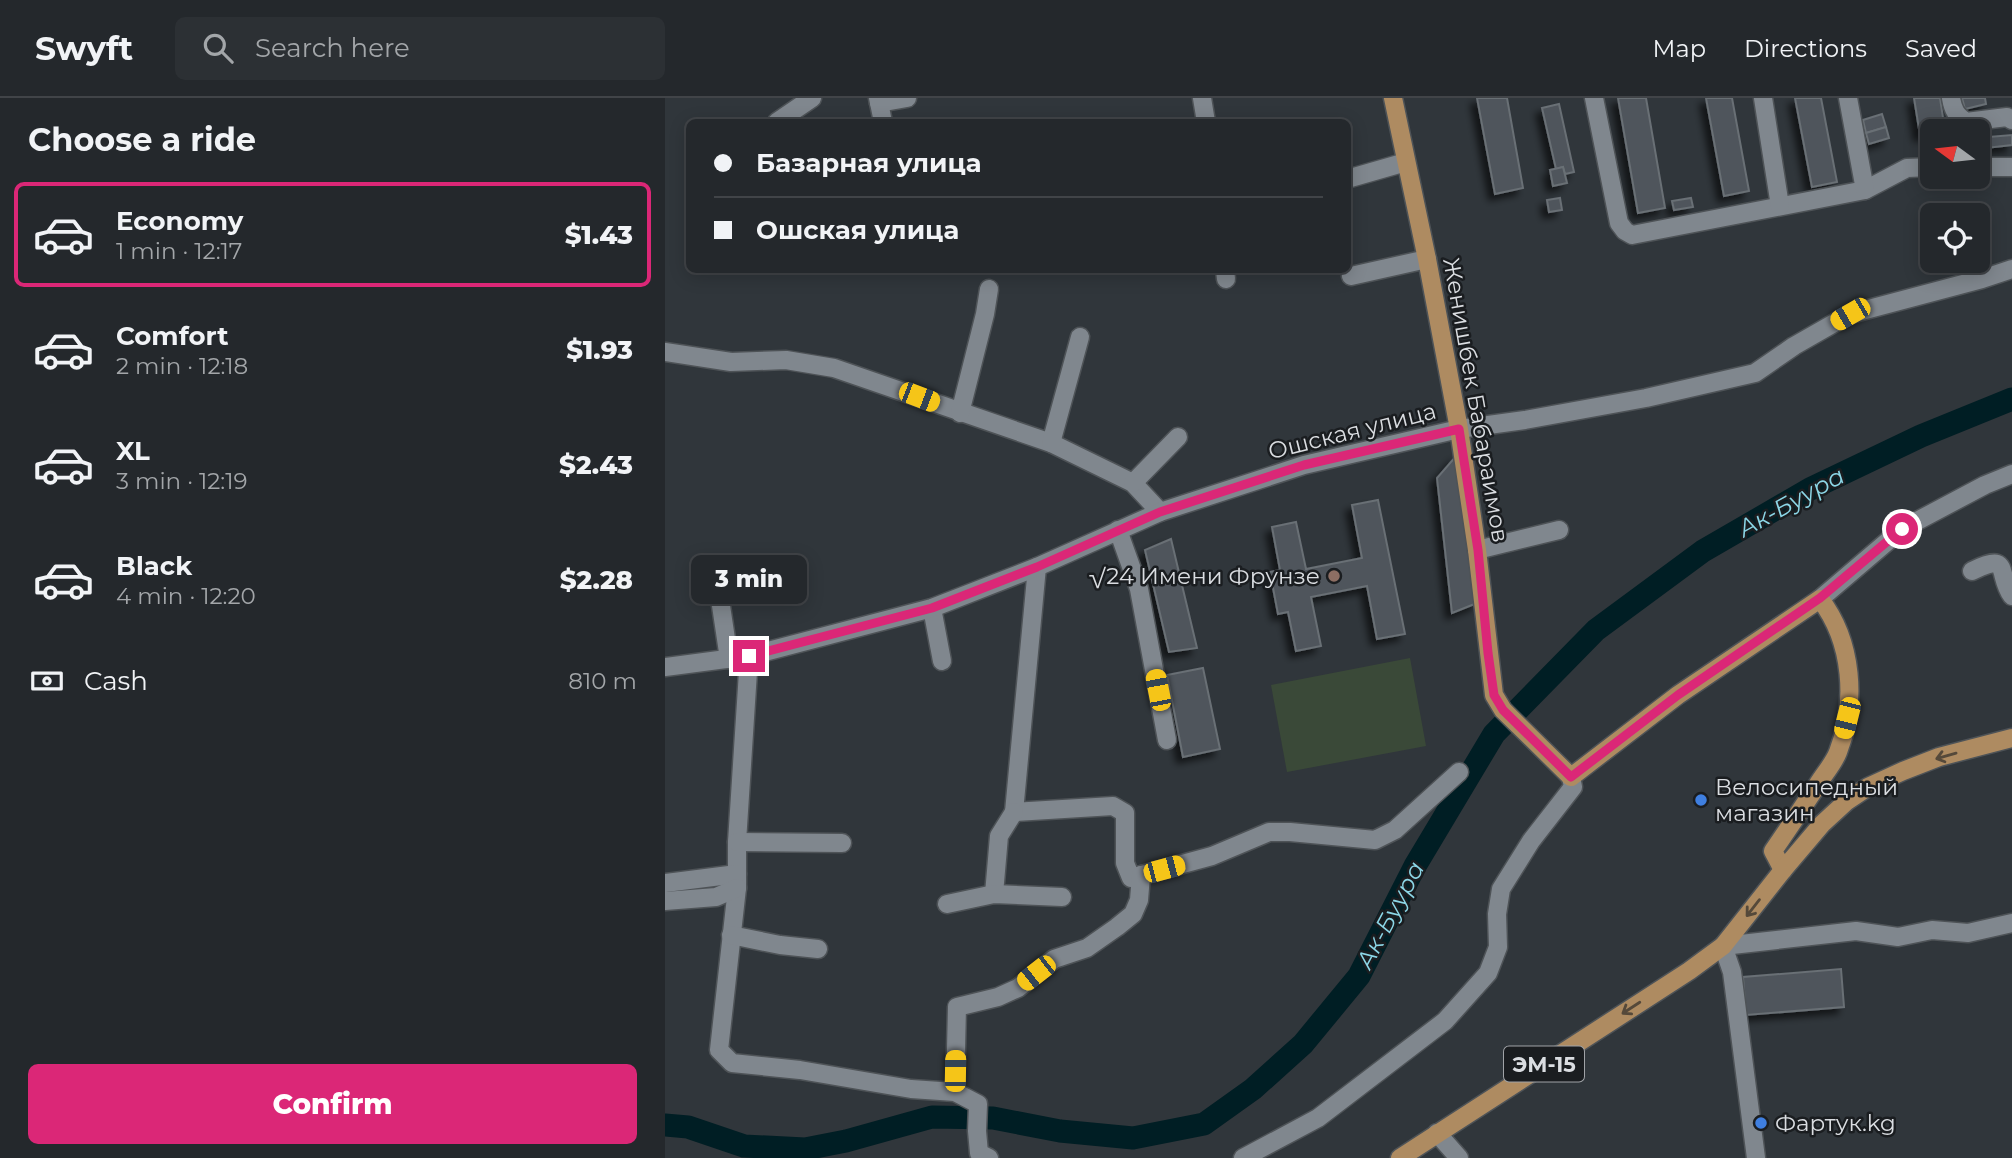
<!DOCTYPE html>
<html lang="en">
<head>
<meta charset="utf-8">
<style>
	:root { --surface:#24282c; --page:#2c3034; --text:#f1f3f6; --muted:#a3a6a9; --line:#414448; --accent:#db2777 }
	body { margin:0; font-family:Montserrat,sans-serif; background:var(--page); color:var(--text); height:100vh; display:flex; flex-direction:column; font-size:26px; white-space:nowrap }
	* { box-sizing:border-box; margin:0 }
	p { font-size:23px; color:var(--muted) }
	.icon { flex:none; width:38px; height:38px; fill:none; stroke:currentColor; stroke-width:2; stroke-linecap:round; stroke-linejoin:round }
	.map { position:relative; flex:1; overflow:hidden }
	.drawer { display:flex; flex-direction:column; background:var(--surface); width:665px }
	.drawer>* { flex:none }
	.top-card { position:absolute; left:21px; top:21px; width:665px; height:154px; border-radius:10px; box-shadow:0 4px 18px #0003,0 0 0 2px var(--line); display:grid; align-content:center; height:154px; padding:0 28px; background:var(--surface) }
	.needle { width:46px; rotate:285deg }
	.tools { position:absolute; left:1255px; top:21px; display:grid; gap:14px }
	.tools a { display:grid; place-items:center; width:70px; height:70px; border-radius:10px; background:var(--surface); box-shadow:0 4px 18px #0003,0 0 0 2px var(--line); font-size:35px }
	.end { position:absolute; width:32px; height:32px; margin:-16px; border:9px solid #db2777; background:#fff; box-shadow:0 0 0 4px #fff }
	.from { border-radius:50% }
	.bubble { position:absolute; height:49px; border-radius:10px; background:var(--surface); box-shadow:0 4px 18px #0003,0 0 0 2px var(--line); font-size:23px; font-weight:800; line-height:49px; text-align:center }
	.car { position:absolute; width:21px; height:42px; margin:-21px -10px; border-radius:9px; box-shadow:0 0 5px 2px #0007; background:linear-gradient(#f5c518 24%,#345 0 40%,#f5c518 0 76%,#345 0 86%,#f5c518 0) }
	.top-card b { display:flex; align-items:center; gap:24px; height:66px; font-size:26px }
	.top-card b+b { border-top:2px solid var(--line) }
	.top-card i { width:18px; height:18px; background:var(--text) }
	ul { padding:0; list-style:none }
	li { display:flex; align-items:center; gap:21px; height:105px; margin:0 14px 10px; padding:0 14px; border:4px solid transparent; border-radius:10px }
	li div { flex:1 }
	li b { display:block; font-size:26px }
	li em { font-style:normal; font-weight:800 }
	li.active { border-color:var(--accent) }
	li>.icon { width:63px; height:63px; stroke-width:1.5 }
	h2 { padding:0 28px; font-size:32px; line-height:84px }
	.pay { display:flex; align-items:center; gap:18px; height:77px; padding:0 28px; font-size:26px }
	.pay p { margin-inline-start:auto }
	.action { display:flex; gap:14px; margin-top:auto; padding:14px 28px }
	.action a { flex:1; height:80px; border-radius:10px; background:var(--accent); color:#fff; font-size:28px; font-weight:800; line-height:80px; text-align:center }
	header { display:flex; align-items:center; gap:42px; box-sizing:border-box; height:98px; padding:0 35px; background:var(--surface); border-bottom:2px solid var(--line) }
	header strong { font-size:33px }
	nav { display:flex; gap:38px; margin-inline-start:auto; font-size:24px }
	.search { width:490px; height:63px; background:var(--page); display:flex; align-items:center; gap:18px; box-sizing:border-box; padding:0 24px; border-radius:10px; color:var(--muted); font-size:26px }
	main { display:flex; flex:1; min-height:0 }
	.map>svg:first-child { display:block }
	.green { fill:#3a4938 }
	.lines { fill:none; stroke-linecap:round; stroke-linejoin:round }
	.river { stroke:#001e24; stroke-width:23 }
	.building { fill:#4f555b; stroke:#696f75; stroke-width:2; filter:url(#shadow) }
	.minor-casing { stroke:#4e5357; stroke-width:21 }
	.major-casing { stroke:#4e5357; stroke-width:21 }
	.minor { stroke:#80878e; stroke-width:18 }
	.major { stroke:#ae8b61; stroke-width:18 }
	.oneway { stroke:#55493a }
	.route { stroke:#db2777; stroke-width:9 }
	.education-dot { fill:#8d6e63; stroke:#1a1d20; stroke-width:2.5 }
	.shop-dot { fill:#3f7fe0; stroke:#1a1d20; stroke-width:2.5 }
	.labels { text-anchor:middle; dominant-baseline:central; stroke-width:5; stroke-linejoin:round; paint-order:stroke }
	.shield { fill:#1a1d20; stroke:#a0a3a7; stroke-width:2 }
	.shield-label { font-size:21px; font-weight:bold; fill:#dadde1 }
	.street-label { font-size:23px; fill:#dadde1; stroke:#1a1d20 }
	.poi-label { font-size:23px; fill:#dadde1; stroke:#1a1d20; text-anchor:start }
	.water-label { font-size:24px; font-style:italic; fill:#8cd7e7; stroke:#1a1d20 }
</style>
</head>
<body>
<header>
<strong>Swyft</strong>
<div class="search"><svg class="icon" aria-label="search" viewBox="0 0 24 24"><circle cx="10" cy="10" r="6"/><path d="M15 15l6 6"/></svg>Search here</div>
<nav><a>Map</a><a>Directions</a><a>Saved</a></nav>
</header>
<main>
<section class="drawer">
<h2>Choose a ride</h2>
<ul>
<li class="active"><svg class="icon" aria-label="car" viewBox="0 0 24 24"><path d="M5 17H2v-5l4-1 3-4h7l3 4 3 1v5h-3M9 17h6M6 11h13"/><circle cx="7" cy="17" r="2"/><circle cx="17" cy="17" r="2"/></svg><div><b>Economy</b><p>1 min · 12:17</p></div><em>$1.43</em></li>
<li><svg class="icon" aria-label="car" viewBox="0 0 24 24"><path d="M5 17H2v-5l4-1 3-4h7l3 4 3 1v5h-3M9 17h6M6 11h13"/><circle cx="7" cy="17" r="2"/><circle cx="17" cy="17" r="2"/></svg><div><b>Comfort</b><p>2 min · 12:18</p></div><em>$1.93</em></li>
<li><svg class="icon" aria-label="car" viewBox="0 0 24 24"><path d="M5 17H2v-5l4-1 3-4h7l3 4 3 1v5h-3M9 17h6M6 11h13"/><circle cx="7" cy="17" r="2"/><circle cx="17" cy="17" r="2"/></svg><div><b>XL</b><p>3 min · 12:19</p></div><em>$2.43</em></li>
<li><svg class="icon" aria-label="car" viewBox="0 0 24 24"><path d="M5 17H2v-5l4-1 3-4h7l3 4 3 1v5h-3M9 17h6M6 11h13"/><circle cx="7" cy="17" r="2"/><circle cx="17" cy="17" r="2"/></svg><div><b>Black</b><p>4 min · 12:20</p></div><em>$2.28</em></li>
</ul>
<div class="pay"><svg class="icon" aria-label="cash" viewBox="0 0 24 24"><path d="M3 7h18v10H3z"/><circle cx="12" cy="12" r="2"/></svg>Cash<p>810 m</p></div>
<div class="action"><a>Confirm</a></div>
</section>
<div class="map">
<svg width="1347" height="1060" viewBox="0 0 1347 1060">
	<defs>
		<filter id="shadow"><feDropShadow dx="-6" dy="6" stdDeviation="3.5" flood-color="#0009"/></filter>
	</defs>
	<rect width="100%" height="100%" fill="#30363b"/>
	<polygon class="green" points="745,560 761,648 622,674 606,587"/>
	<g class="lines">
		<polyline class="river" points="0,1027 23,1029 79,1048 140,1051 181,1043 267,1019 328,1020 395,1033 468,1040 539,1026 588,991 638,946 694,878 750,768 829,636 931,532 1038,453 1145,391 1256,338 1347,301"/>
	</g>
	<g class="building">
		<polygon points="812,0 842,0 858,90 830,96"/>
		<polygon points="953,0 981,0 1000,110 973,115"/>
		<polygon points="1041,0 1067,0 1084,93 1059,98"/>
		<polygon points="1130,0 1156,0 1172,84 1147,89"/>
		<polygon points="1249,0 1275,0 1280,33 1267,33 1267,35 1255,37"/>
		<polygon points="1297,0 1320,0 1321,6 1300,11"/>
		<polygon points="894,6 909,74 900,76 898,69 891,71 877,10"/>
		<polygon points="1217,16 1221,29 1201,35 1198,22"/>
		<polygon points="1221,29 1224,40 1204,46 1201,35"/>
		<polygon points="1347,37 1347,47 1312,51 1312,40"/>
		<polygon points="898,69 902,85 888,88 885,72"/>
		<polygon points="895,100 897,112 884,114 882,102"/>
		<polygon points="1026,100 1028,109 1009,112 1007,103"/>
		<polygon points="792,357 812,505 787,515 772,380"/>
		<polygon points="713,402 740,536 712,541 702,488 646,499 656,548 631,553 623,514 613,516 605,474 615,472 607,429 631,424 641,471 697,460 687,407"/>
		<polygon points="506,441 532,550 504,554 480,452"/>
		<polygon points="538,570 555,651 518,659 502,577"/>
		<polygon points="1176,871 1179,909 1081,917 1078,879"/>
	</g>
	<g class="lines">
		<g class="minor-casing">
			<g id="minor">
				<polyline points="213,0 218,24"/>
				<polyline points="537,0 541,24"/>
				<polyline points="929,0 954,125 960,133 967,137 1200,92 1242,70 1267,69"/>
				<polyline points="1098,0 1115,108"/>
				<polyline points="1183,0 1200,92"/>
				<path d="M1286 0C1288 12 1291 17 1301 24L1342 19 1347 22"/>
				<polyline points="214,5 242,0"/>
				<polyline points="112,24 147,0"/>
				<polyline points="1312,69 1347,69"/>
				<polyline points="682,81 741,64"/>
				<polyline points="560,172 561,181"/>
				<polyline points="686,178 762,161"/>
				<polyline points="0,254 66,264 121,262 169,270 386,345 468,385 495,414"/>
				<polyline points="295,315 320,216 324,191"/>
				<polyline points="386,345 415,239"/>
				<polyline points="468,385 513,339"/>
				<polyline points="453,432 474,491 502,642"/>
				<polyline points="812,452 894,432"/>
				<polyline points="372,469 349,714 448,708 460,715 460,765 466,780 547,758 604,734 625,734 710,742 730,732 794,674"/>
				<path d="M1307 473C1347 453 1331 476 1347 498"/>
				<polyline points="51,495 55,501 64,561"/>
				<polyline points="1155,501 1237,431 1320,387 1347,376"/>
				<polyline points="267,510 277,563"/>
				<polyline points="84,558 72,744 72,790 54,952 67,965 135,972 246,991 290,994 313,1006 312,1033 314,1055 324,1060"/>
				<polyline points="0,569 84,558 267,510 372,469 495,414 639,367 794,331 860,322 981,300 1090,275 1129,248 1185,216 1317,181 1347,171"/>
				<polyline points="72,744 177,745"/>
				<polyline points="0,785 72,776"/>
				<polyline points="329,796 334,738 349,714"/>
				<polyline points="0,803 51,799 72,790"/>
				<polyline points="282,806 329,796 397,799"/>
				<polyline points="66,837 115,847 153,851"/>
				<polyline points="290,994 292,909 333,899 353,890 389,861 422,850 452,829 468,816 474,802 476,777"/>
				<polyline points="772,1035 794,1060"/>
				<polyline points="578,1060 653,1020 780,923 823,875 833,849 832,816 836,791 866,743 908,689 906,679"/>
				<polyline points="1091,1060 1067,874 1058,848 1191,833 1233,839 1267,832 1303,835 1347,825"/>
			</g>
		</g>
		<g class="major-casing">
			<g id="major">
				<path d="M728 0 762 161 794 331 812 452 829 597 838 612 906 679 1013 597 1155 501C1188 544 1192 605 1173 654 1169 665 1159 676 1153 686 1138 709 1123 731 1108 753L1118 772"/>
				<polyline points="735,1060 1024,873 1058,848 1118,772 1157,726 1182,703 1203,689 1238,673 1274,659 1347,640"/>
			</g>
		</g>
		<use href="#minor" class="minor"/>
		<use href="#major" class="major"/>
	</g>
	<defs><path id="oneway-shaft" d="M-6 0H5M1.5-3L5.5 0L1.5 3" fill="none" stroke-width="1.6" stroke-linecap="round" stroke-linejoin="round" transform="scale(1.75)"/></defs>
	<g class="oneway">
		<use href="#oneway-shaft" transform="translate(1281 658) rotate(164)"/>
		<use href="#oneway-shaft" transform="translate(1088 810) rotate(128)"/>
		<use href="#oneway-shaft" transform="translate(966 910) rotate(147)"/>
	</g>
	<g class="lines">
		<polyline class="route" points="84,558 267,510 372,469 495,414 639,367 794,331 813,452 823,555 829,597 838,612 906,679 1013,597 1155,500 1237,431"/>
	</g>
	<circle class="education-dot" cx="669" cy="478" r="7"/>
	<g class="shop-dot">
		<circle cx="1036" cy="702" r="7"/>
		<circle cx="1096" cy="1025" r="7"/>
	</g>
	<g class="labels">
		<rect class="shield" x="839" y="948.5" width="80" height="35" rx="5"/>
		<g class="shield-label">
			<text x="879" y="966">ЭМ-15</text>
		</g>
		<g class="street-label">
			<text transform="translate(811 302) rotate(80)">Женишбек Бабараимов</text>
			<text transform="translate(687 333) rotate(-14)">Ошская улица</text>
		</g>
		<g class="poi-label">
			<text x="655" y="478" text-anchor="end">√24 Имени Фрунзе</text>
			<text x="1050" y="689">Велосипедный<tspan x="1050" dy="26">магазин</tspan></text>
			<text x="1110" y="1025">Фартук.kg</text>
		</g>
		<g class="water-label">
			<text transform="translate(1126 404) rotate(-29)">Ак-Буура</text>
			<text transform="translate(725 817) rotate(-62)">Ак-Буура</text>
		</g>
	</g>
</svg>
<div class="tools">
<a><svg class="needle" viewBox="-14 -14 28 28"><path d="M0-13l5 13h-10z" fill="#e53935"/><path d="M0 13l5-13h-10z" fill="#a3a6a9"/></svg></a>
<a><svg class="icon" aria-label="locate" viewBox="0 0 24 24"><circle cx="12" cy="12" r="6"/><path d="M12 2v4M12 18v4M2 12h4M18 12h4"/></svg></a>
</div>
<i class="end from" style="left:1237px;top:431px"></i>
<i class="end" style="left:84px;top:558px"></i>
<div class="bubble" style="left:26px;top:457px;width:116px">3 min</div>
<i class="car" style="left:1185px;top:216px;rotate:240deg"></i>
<i class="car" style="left:254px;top:299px;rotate:111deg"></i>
<i class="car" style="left:493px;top:592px;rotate:349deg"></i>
<i class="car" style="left:1182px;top:620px;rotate:194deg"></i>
<i class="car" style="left:499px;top:771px;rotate:75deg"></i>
<i class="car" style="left:371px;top:875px;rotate:232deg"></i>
<i class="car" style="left:290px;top:973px;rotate:1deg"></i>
<div class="top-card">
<b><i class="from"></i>Базарная улица</b>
<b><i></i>Ошская улица</b>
</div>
</div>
</main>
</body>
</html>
